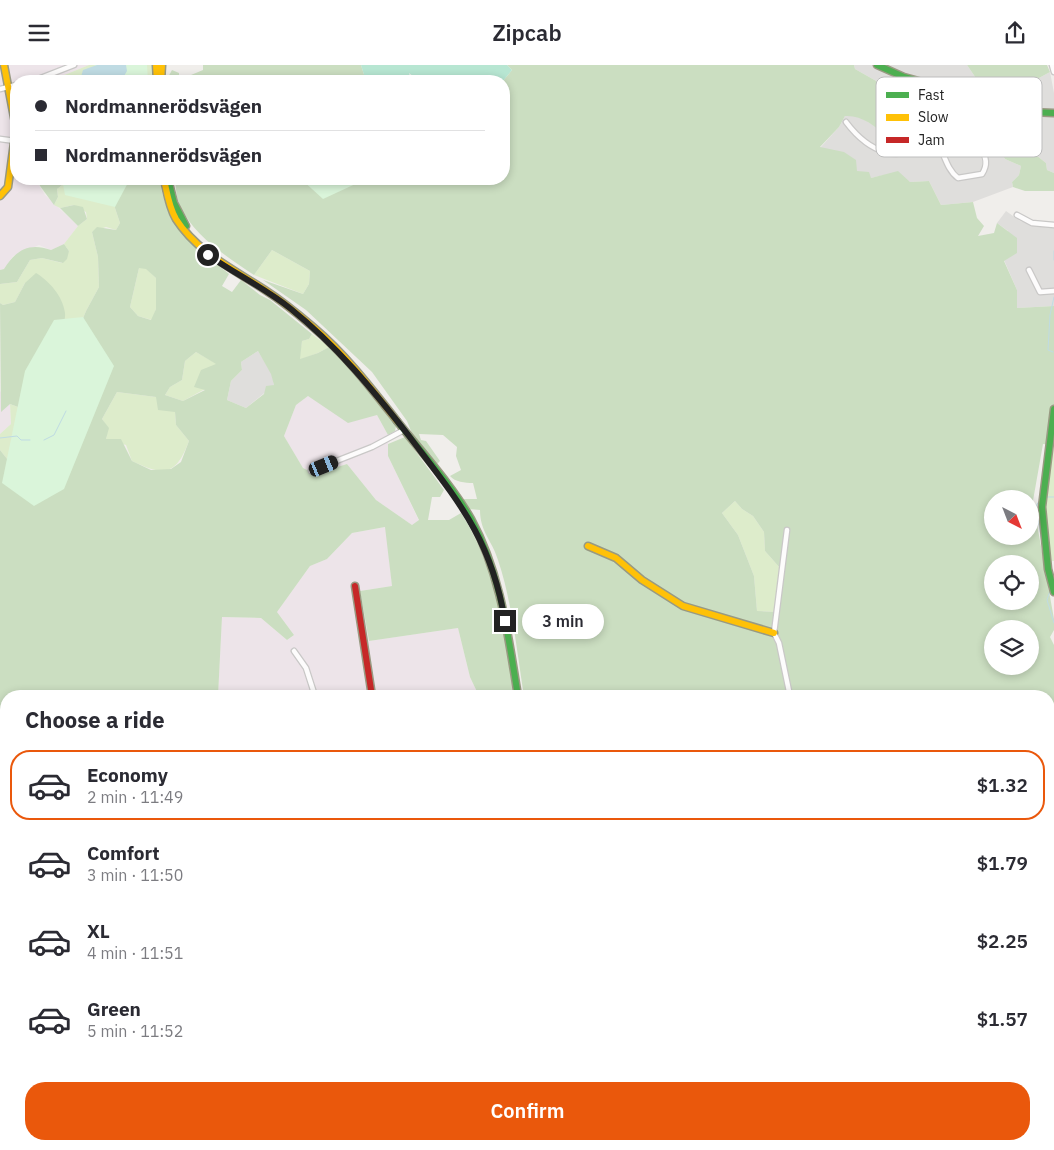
<!DOCTYPE html>
<html lang="en">
<head>
<meta charset="utf-8">
<style>
	:root { --surface:#fff; --page:#f2f2f3; --text:#2b2b33; --muted:#7c7c81; --line:#e1e1e2; --accent:#ea580c }
	body { margin:0; font-family:"IBM Plex Sans",sans-serif; background:var(--page); color:var(--text); height:100vh; display:flex; flex-direction:column; font-size:19px; white-space:nowrap }
	* { box-sizing:border-box; margin:0 }
	p { font-size:16px; color:var(--muted) }
	.icon { flex:none; width:28px; height:28px; fill:none; stroke:currentColor; stroke-width:2; stroke-linecap:round; stroke-linejoin:round }
	.map { position:relative; flex:1; overflow:hidden }
	.details { position:absolute; left:0px; top:625px; width:1055px; height:460px; display:flex; flex-direction:column; background:var(--surface); border-radius:20px 20px 0 0; box-shadow:0 2px 8px #0003 }
	.details>* { flex:none }
	.banner { position:absolute; left:10px; top:10px; width:500px; height:110px; border-radius:20px; box-shadow:0 2px 8px #0003; display:grid; align-content:center; height:110px; padding:0 25px; background:var(--surface) }
	.needle { width:32px; rotate:138deg }
	.tools { position:absolute; left:984px; top:425px; display:grid; gap:10px }
	.tools a { display:grid; place-items:center; width:55px; height:55px; border-radius:50%; background:var(--surface); box-shadow:0 2px 8px #0003; font-size:25px }
	.end { position:absolute; width:22px; height:22px; margin:-11px; border:6px solid #222; background:#fff; box-shadow:0 0 0 2px #fff }
	.from { border-radius:50% }
	.bubble { position:absolute; height:35px; border-radius:18px; background:var(--surface); box-shadow:0 2px 8px #0003; font-size:16px; font-weight:600; line-height:35px; text-align:center }
	.car { position:absolute; width:15px; height:30px; margin:-15px -8px; border-radius:6px; box-shadow:0 0 4px 1px #0007; background:linear-gradient(#222 24%,#8ab4d8 0 40%,#222 0 76%,#8ab4d8 0 86%,#222 0) }
	.banner b { display:flex; align-items:center; gap:18px; height:48px; font-size:19px }
	.banner b+b { border-top:1px solid var(--line) }
	.banner i { width:12px; height:12px; background:var(--text) }
	ul { padding:0; list-style:none }
	li { display:flex; align-items:center; gap:15px; height:70px; margin:0 10px 8px; padding:0 15px; border:2px solid transparent; border-radius:20px }
	li div { flex:1 }
	li b { display:block; font-size:19px }
	li em { font-style:normal; font-weight:600 }
	li.selected { border-color:var(--accent) }
	li>.icon { width:45px; height:45px; stroke-width:1.5 }
	h2 { padding:0 25px; font-size:22px; line-height:60px }
	.cta { display:flex; gap:10px; margin-top:auto; padding:10px 25px }
	.cta a { flex:1; height:58px; border-radius:20px; background:var(--accent); color:#fff; font-size:20px; font-weight:600; line-height:58px; text-align:center }
	header { display:flex; justify-content:space-between; align-items:center; height:65px; padding:0 25px; background:var(--surface); font-size:22px; font-weight:600 }
	.map>svg:first-child { display:block }
	.residential { fill:#dfdedc }
	.industrial { fill:#ede4e9 }
	.farmland { fill:#efefdf }
	.grass { fill:#ddeccb }
	.forest { fill:#cbdec1; fill-rule:evenodd }
	.park { fill:#daf5da }
	.pitch { fill:#b7e6d2 }
	.water { fill:#bfdbe3 }
	.lines { fill:none; stroke-linecap:round; stroke-linejoin:round }
	.stream { stroke:#bfdbe3; stroke-width:1 }
	.street-casing { stroke:#c9c8c7; stroke-width:7 }
	.fast-casing { stroke:#999a82; stroke-width:9 }
	.slow-casing { stroke:#999a82; stroke-width:9 }
	.jam-casing { stroke:#999a82; stroke-width:9 }
	.street { stroke:#fdfcfc; stroke-width:4.5 }
	.fast { stroke:#4caf50; stroke-width:6 }
	.slow { stroke:#ffc107; stroke-width:6 }
	.jam { stroke:#c62828; stroke-width:6 }
	.route { stroke:#222; stroke-width:6 }
	.key { fill:#fff; stroke:#bdbdbd; stroke-width:1 }
	.key-label { font-size:14px; fill:#222 }
</style>
</head>
<body>
<header><svg class="icon" aria-label="menu" viewBox="0 0 24 24"><path d="M4 6h16M4 12h16M4 18h16"/></svg>Zipcab<svg class="icon" aria-label="share" viewBox="0 0 24 24"><path d="M12 15V3M7 8l5-5 5 5M5 13v7h14v-7"/></svg></header>
<div class="map">
<svg width="1054" height="1085" viewBox="0 0 1054 1085">
	<rect width="100%" height="100%" fill="#f0eeeb"/>
	<g class="residential">
		<polygon points="854,0 967,0 982,22 1034,24 1039,13 1050,7 1054,28 1054,108 1047,105 1046,98 1026,82 1008,57 988,54 974,60 994,76 1005,94 1021,101 1019,110 1012,117 1013,122 973,137 941,140 929,116 910,117 884,110 871,113 856,106 820,83 839,62 845,51 856,50 882,65 901,30 855,4"/>
		<polygon points="1006,146 1020,156 1035,161 1054,163 1054,241 1017,243 1017,225 1004,195 1008,166 997,158"/>
		<polygon points="258,286 272,309 274,320 246,343 227,335 231,316 242,305 241,297"/>
	</g>
	<g class="industrial">
		<polygon points="0,0 89,0 49,16 16,16 16,114 35,114 45,130 78,161 64,179 51,185 39,180 13,191 4,204 0,205"/>
		<polygon points="0,326 10,339 11,359 0,369"/>
		<polygon points="308,331 325,341 377,350 388,370 388,391 419,456 412,460 376,435 347,399 315,409 303,403 284,371 296,340"/>
		<polygon points="386,462 392,521 360,526 369,576 458,563 470,612 479,631 218,631 222,552 261,553 287,575 294,570 277,547 310,501 327,494 352,468"/>
		<polygon points="287,1079 347,1079 346,1085 285,1085"/>
		<polygon points="360,1079 373,1079 381,1081 383,1085 357,1085"/>
		<polygon points="412,1079 560,1079 559,1085 408,1085"/>
	</g>
	<polygon class="farmland" points="0,985 6,992 6,1057 0,1057"/>
	<g class="grass">
		<polygon points="89,0 153,0 154,16 61,16 57,13"/>
		<polygon points="113,114 115,143 120,158 116,165 106,162 92,167 98,192 99,222 86,246 19,409 0,385 0,369 11,359 10,339 29,346 25,218 15,237 3,240 0,238 0,219 17,217 30,195 42,193 62,198 69,186 64,179 78,161 87,154 86,147 74,140 60,143 54,140 58,132 57,124 69,115"/>
		<polygon points="272,185 310,206 309,219 303,229 254,210"/>
		<polygon points="139,203 146,203 156,213 156,244 152,255 138,251 130,242"/>
		<polygon points="312,269 329,282 318,288 299,295 302,276 309,274"/>
		<polygon points="196,287 217,299 205,324 183,336 165,330 170,322 182,315 185,296"/>
		<path d="M117 327 156 332 175 347 176 360 189 376C176 410 165 412 132 396L126 380 106 374 108 363 102 354Z"/>
		<polygon points="1054,380 1054,496 1052,496 1045,461 1044,436"/>
		<polygon points="735,436 742,444 753,451 764,467 765,486 780,503 776,547 757,546 754,511 738,470 722,448"/>
		<polygon points="0,1057 6,1057 6,1079 35,1079 38,1085 0,1085"/>
	</g>
	<g class="forest">
		<polygon points="203,0 361,0 366,16 184,16 191,10 203,5"/>
		<path d="M507 0H854L855 4 901 30C907 49 915 69 887 72 875 61 862 50 845 51L839 62 820 82 844 87 856 95 857 106 869 107 871 113 898 106 910 117 929 116 941 140 973 137 977 153 984 161 978 171 994 168 997 158 1017 173V188L1004 196 1017 225V243L1054 241V380L1043 379 1031 447 1035 448 1054 554V565L1050 572 1054 580V1085H569L573 1079H1049V631H524C517 588 512 536 498 495 492 475 480 467 480 445L469 444 463 434H477L473 418C465 418 455 417 450 411L461 405 456 391 457 382 443 370 419 369 421 375 426 376 440 396 437 399 413 371 407 356 372 307 306 245 263 215 303 229 309 219 310 206 272 185 254 210C226 191 195 172 180 141 176 133 176 122 175 114H504L503 16 512 5ZM992 434H1030V471H992ZM735 436 742 444 753 451 764 467 765 486 780 503 776 547 757 546 754 511 738 470 722 448ZM992 499H1030V536H992ZM992 564H1030V601H992Z"/>
		<polygon points="967,0 1047,0 1050,7 1039,13 1034,24 999,22 991,29 982,22"/>
		<polygon points="172,5 179,8 179,16 166,16"/>
		<polygon points="959,31 989,39 988,54 1008,57 1024,66 1026,82 1046,98 1047,105 1054,108 1054,126 1025,126 1013,122 1012,117 1019,110 1021,101 1005,94 994,76 984,75 981,65 974,60"/>
		<polygon points="35,114 70,114 57,124 58,132 54,140"/>
		<path d="M113 114H160C164 160 197 182 229 209L222 221 232 227 241 215 260 230 270 235 312 269 309 274 302 276 300 294 318 288 329 282 363 318 396 361 395 366 388 370 377 350 348 358 308 331 296 340 284 371 303 403 315 409 347 399 376 435 412 460 419 455 388 391V379L405 372 444 425 440 432H432L428 455H449L461 448C497 503 504 568 514 631H479L470 612 458 563 369 576 360 526 392 521 385 462 352 468 327 494 310 501 277 547 294 570 287 575 261 553 222 552 218 631H6V988L0 982V385L19 409 86 246 99 222 98 192 92 167 97 162 116 165 120 158 115 143ZM139 203 146 204 156 213V244L151 255 138 251 130 242ZM258 286 271 309 274 320 266 321 264 329 246 343 227 335 231 316 242 305 241 297ZM196 287 216 299 201 305 194 322 205 325 183 336 165 330 170 322 182 315 185 296ZM117 327 156 332 158 345 175 347 176 360 189 376 181 397 171 404 151 405 132 396 121 374H106L109 363 102 354Z"/>
		<polygon points="74,140 83,142 87,154 78,161 60,143"/>
		<path d="M64 179 69 186 67 194 63 198 42 193 30 195 17 217 0 219V205L4 204C16 185 29 177 51 185Z"/>
		<path d="M36 208C49 216 63 231 65 248 67 265 37 327 29 346L10 339 1 347 0 238 3 240 15 237 25 218Z"/>
		<polygon points="39,1079 287,1079 285,1085 42,1085"/>
		<polygon points="373,1079 412,1079 408,1085 383,1085 381,1081"/>
	</g>
	<g class="park">
		<polygon points="95,0 147,0 148,16 83,16"/>
		<polygon points="62,114 130,114 115,142 65,130"/>
		<polygon points="301,114 363,114 364,115 323,134"/>
		<polygon points="83,252 114,301 64,424 34,441 2,418 25,306 54,255"/>
	</g>
	<polygon class="pitch" points="361,0 507,0 512,5 503,16 419,16 409,8 411,16 366,16"/>
	<polygon class="water" points="97,0 126,0 127,6 121,16 85,16 81,12 83,5"/>
	<g class="lines">
		<g class="stream">
			<polyline points="1054,186 1054,195"/>
			<polyline points="1053,287 1048,285 1050,250 1054,232"/>
			<polyline points="0,373 17,371 21,375 30,375"/>
			<polyline points="44,375 54,370 66,346"/>
			<polyline points="1047,432 1054,432"/>
			<polyline points="1041,433 1036,441 1043,484"/>
			<polyline points="1049,518 1050,526 1047,535 1054,558"/>
		</g>
		<g class="street-casing">
			<g id="street">
				<polyline points="1052,0 1054,7"/>
				<polyline points="33,16 74,0"/>
				<polyline points="0,24 16,20"/>
				<path d="M846 57C867 85 904 106 928 68 935 56 937 36 941 23"/>
				<path d="M929 66C944 80 944 103 958 113L982 109C988 100 987 92 980 83"/>
				<polyline points="0,74 15,76"/>
				<polyline points="1017,150 1032,158 1054,160"/>
				<polyline points="1029,205 1040,227 1054,226"/>
				<polyline points="311,406 372,382 404,365"/>
				<polyline points="787,465 774,568 779,578 790,631"/>
				<polyline points="294,586 306,603 315,631"/>
				<polyline points="0,984 6,990"/>
				<polyline points="37,1079 40,1085"/>
				<polyline points="994,1079 1000,1085"/>
				<polyline points="340,1085 341,1079"/>
			</g>
		</g>
		<g class="fast-casing">
			<g id="fast">
				<polyline points="877,0 904,12 1031,47 1054,48"/>
				<polyline points="168,114 174,138 186,161"/>
				<polyline points="1054,344 1042,442 1048,504 1054,527"/>
				<path d="M397 356C422 388 451 419 471 454 501 509 508 571 518 631"/>
			</g>
		</g>
		<g class="slow-casing">
			<g id="slow">
				<polyline points="156,0 157,16"/>
				<polyline points="161,16 162,0"/>
				<path d="M164 114C167 128 169 142 176 154 197 187 233 204 265 225 282 236 298 249 313 262 346 290 371 323 397 356"/>
				<polyline points="0,131 8,122 16,63 4,0"/>
				<polyline points="588,481 616,493 642,515 683,541 774,568"/>
				<polyline points="561,1085 563,1079"/>
			</g>
		</g>
		<g class="jam-casing">
			<polyline id="jam" points="355,521 372,631"/>
		</g>
		<use href="#street" class="street"/>
		<use href="#fast" class="fast"/>
		<use href="#slow" class="slow"/>
		<use href="#jam" class="jam"/>
	</g>
	<g class="lines">
		<path class="route" d="M208 190C235 209 265 223 291 244 337 281 373 325 409 371 458 436 491 473 505 556"/>
	</g>
	<rect x="876" y="12" width="166" height="80" rx="8" class="key"/>
	<rect x="886" y="27" width="23" height="6" fill="#4caf50"/>
	<rect x="886" y="49" width="23" height="7" fill="#ffc107"/>
	<rect x="886" y="72" width="23" height="6" fill="#c62828"/>
	<g class="key-label">
		<text x="918" y="35">Fast</text>
		<text x="918" y="57">Slow</text>
		<text x="918" y="80">Jam</text>
	</g>
</svg>
<div class="tools">
<a><svg class="needle" viewBox="-14 -14 28 28"><path d="M0-13l5 13h-10z" fill="#e53935"/><path d="M0 13l5-13h-10z" fill="#7c7c81"/></svg></a>
<a><svg class="icon" aria-label="locate" viewBox="0 0 24 24"><circle cx="12" cy="12" r="6"/><path d="M12 2v4M12 18v4M2 12h4M18 12h4"/></svg></a>
<a><svg class="icon" aria-label="layers" viewBox="0 0 24 24"><path d="M12 4l9 5-9 5-9-5zM3 14l9 5 9-5"/></svg></a>
</div>
<i class="end from" style="left:208px;top:190px"></i>
<i class="end" style="left:505px;top:556px"></i>
<div class="bubble" style="left:522px;top:539px;width:82px">3 min</div>
<i class="car" style="left:324px;top:401px;rotate:68deg"></i>
<div class="banner">
<b><i class="from"></i>Nordmannerödsvägen</b>
<b><i></i>Nordmannerödsvägen</b>
</div>
<section class="details">
<h2>Choose a ride</h2>
<ul>
<li class="selected"><svg class="icon" aria-label="car" viewBox="0 0 24 24"><path d="M5 17H2v-5l4-1 3-4h7l3 4 3 1v5h-3M9 17h6M6 11h13"/><circle cx="7" cy="17" r="2"/><circle cx="17" cy="17" r="2"/></svg><div><b>Economy</b><p>2 min · 11:49</p></div><em>$1.32</em></li>
<li><svg class="icon" aria-label="car" viewBox="0 0 24 24"><path d="M5 17H2v-5l4-1 3-4h7l3 4 3 1v5h-3M9 17h6M6 11h13"/><circle cx="7" cy="17" r="2"/><circle cx="17" cy="17" r="2"/></svg><div><b>Comfort</b><p>3 min · 11:50</p></div><em>$1.79</em></li>
<li><svg class="icon" aria-label="car" viewBox="0 0 24 24"><path d="M5 17H2v-5l4-1 3-4h7l3 4 3 1v5h-3M9 17h6M6 11h13"/><circle cx="7" cy="17" r="2"/><circle cx="17" cy="17" r="2"/></svg><div><b>XL</b><p>4 min · 11:51</p></div><em>$2.25</em></li>
<li><svg class="icon" aria-label="car" viewBox="0 0 24 24"><path d="M5 17H2v-5l4-1 3-4h7l3 4 3 1v5h-3M9 17h6M6 11h13"/><circle cx="7" cy="17" r="2"/><circle cx="17" cy="17" r="2"/></svg><div><b>Green</b><p>5 min · 11:52</p></div><em>$1.57</em></li>
</ul>
<div class="cta"><a>Confirm</a></div>
</section>
</div>
</body>
</html>
